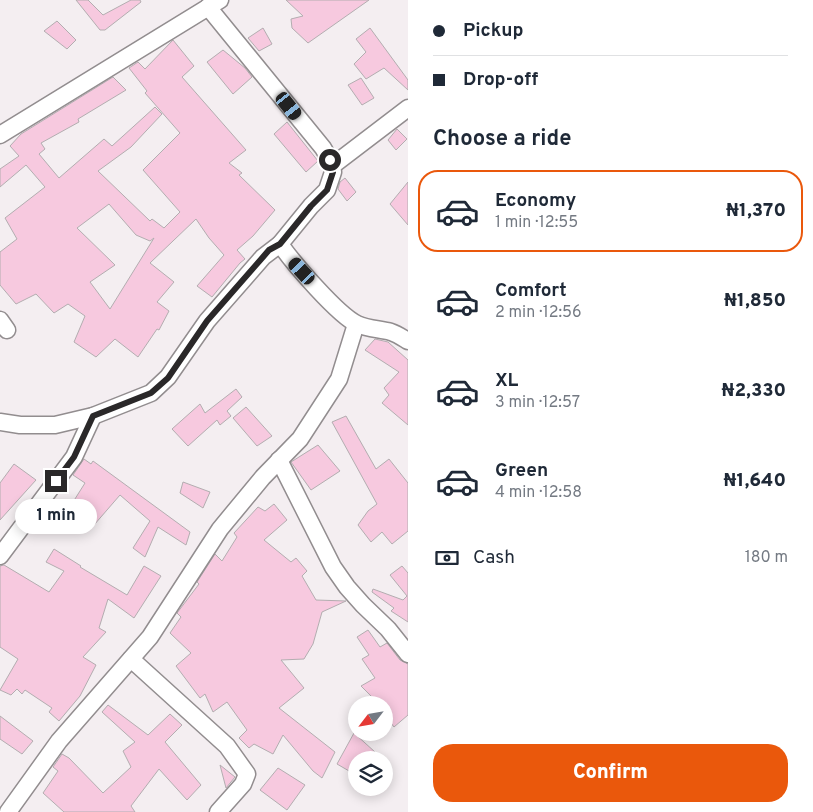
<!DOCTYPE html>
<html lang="en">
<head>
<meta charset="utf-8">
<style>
	:root { --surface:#fff; --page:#f6f6f7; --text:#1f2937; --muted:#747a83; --line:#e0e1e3; --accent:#ea580c }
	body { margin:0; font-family:Overpass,sans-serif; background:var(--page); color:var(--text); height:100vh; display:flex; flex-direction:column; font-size:19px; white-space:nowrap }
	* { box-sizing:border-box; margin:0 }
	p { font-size:16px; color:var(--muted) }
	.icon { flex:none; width:28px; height:28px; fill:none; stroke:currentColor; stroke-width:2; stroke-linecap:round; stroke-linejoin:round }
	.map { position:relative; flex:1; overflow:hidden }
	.drawer { display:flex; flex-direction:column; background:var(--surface); width:405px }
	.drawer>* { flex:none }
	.top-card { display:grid; align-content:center; height:110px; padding:0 25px; background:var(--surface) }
	.needle { width:32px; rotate:239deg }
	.buttons { position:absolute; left:348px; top:696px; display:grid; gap:10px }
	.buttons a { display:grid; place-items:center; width:45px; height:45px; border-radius:50%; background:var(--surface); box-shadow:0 2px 12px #0003; font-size:25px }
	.end { position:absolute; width:22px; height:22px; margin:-11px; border:6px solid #2a2829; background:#fff; box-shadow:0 0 0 2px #fff }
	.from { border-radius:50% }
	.bubble { position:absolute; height:35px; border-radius:18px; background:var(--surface); box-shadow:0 2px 12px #0003; font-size:16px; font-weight:800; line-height:35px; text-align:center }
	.car { position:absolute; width:15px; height:30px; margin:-15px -8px; border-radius:6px; box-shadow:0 0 4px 1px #0007; background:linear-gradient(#222 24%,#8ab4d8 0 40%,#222 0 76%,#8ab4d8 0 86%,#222 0) }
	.top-card b { display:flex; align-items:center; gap:18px; height:48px; font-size:19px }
	.top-card b+b { border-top:1px solid var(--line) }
	.top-card i { width:12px; height:12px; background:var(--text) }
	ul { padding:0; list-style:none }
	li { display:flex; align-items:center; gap:15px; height:82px; margin:0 10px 8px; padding:0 15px; border:2px solid transparent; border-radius:20px }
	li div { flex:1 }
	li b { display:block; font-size:19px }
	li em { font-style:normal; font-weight:800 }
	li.active { border-color:var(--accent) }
	li>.icon { width:45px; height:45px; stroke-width:1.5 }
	h2 { padding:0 25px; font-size:22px; line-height:60px }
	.pay { display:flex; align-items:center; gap:12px; height:55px; padding:0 25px; font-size:19px }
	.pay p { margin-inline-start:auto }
	.action { display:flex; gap:10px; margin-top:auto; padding:10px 25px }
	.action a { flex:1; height:58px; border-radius:20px; background:var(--accent); color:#fff; font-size:20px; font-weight:800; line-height:58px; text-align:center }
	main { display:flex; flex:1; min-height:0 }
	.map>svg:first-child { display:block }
	.building { fill:#f7c9df; stroke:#b3adb0; fill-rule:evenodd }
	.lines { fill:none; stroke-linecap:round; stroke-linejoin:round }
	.minor-casing { stroke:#928d8f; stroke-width:19 }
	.minor { stroke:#fff; stroke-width:16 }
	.route { stroke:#2a2829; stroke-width:6 }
</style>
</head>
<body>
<main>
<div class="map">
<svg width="408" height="812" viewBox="0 0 408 812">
	<rect width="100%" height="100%" fill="#f4eef1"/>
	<g class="building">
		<polygon points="76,0 88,0 103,15 131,0 140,0 141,2 105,30 100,30"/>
		<polygon points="286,0 369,0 308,43 292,28 291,19 303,16"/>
		<polygon points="57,21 76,40 67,49 44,31"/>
		<polygon points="263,28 272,44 259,51 248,38"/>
		<polygon points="370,28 408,80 408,90 384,68 366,79 354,64 366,52 356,39"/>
		<path d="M173 40 194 66 182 77 246 150 229 163 242 173 239 175 275 210 253 236 237 250 245 259 240 263 212 297 197 286 224 255 209 238 196 219 150 263 174 282 157 302 169 311 159 330 157 329 138 357 115 339 96 357 74 342 85 316 68 304 54 313 36 294 16 304 0 285V252L17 239 5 218 45 187 26 165 0 187V169L19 156 10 146 21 134 113 77 126 90 78 119 79 122 41 143 45 149 39 154 59 178 104 139 112 146 155 107 162 114 131 147 98 171 150 221 152 219 164 228 180 212 143 170 180 133 145 93 147 91 129 68 138 62 145 69ZM109 204 136 235 150 241 154 238 110 309 90 282 115 265 77 228Z"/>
		<polygon points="223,50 245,68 252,77 233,94 207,62"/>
		<polygon points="361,78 374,98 362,105 348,85"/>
		<polygon points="287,122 318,161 306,172 274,134"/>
		<polygon points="397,129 407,139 396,150 388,140"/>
		<polygon points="345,178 356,192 347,201 338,189 340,182"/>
		<polygon points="408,182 408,225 390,204"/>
		<polygon points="375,339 388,342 408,360 408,425 382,403 389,395 384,388 399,372 365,350"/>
		<polygon points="236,389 242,397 227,411 231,416 220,425 217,420 188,446 172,429 200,404 205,413"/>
		<polygon points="246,407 272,436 257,446 233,418"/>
		<polygon points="346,416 376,469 389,459 408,483 408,531 392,544 382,532 371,542 358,525 368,511 377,504 332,422"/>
		<polygon points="318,445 340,471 311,490 291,462"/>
		<polygon points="84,459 91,464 93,461 190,532 186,545 158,527 145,557 133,548 150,521 120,495 94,525 68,510 85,483 73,475"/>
		<polygon points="14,464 36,480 0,520 0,483"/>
		<polygon points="183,482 210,492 203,508 180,493"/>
		<polygon points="274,504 287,520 264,540 291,562 296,558 307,571 302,576 316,600 346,601 322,612 313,644 304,659 281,660 304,688 279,708 335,752 322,778 313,771 283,735 273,754 254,744 249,748 239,738 247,730 227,702 213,712 205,694 200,698 176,666 191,653 170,633 181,617 177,613 199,584 197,582 215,554 222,561 237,537 234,533 258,507 265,511"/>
		<polygon points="54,549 81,566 80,567 127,595 144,566 161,576 134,618 108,599 99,628 106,632 83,657 96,665 80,696 59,721 49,712 52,708 25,690 22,694 17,689 11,695 0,690 18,659 0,647 0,566 4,565 49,592 64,571 46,562"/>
		<polygon points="402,566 408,573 408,622 391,611 394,608 372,592 373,589 403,600 407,596 390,575"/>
		<polygon points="368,630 380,647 387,643 400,660 408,664 408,715 394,727 384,714 384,705 376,705 375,703 377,702 361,686 375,678 362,659 369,655 357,637"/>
		<polygon points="108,705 148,735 170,714 182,725 165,742 201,785 187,800 159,769 131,806 135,812 64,812 43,793 58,771 53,767 62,754 69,758 103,793 131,767 123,751 135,742 102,712"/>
		<polygon points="0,716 33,741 22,754 0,739"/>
		<polygon points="354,733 375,752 368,760 356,760 356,775 337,764"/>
		<polygon points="220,765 235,777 226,788"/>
		<polygon points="278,768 305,785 287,810 260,790"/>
	</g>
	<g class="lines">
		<g class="minor-casing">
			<g id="minor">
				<polyline points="208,7 323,148 330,160 333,172 327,190 311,206 280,244"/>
				<polyline points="0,135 220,0"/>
				<polyline points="332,166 408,108"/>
				<polyline points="0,320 7,330"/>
				<path d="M0 422 20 425H55L93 416 151 393 168 377 207 321 263 257 280 244C293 263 338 315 357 324 368 329 380 329 391 332 397 334 403 338 408 341"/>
				<polyline points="279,460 333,567 347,587 363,605 388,629 408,654"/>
				<polyline points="0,556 74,457 93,416"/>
				<polyline points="131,659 227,746 247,774 243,784 218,812"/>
				<polyline points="8,812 59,741 150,637 220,529 263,477 300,439 339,379 356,324"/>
			</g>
		</g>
		<use href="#minor" class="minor"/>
	</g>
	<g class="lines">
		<polyline class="route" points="56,481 74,457 93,416 151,393 168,378 207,321 263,257 269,250 280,244 311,206 327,190 333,172 330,160"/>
	</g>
</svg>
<div class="buttons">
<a><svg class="needle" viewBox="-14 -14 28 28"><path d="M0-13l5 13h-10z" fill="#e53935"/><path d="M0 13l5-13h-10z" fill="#747a83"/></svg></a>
<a><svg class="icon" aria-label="layers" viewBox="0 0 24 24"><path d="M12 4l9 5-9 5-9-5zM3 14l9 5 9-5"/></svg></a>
</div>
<i class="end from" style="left:330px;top:160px"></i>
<i class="end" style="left:56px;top:481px"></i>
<div class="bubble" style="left:15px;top:499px;width:82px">1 min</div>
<i class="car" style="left:289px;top:106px;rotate:141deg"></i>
<i class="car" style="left:302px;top:271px;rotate:317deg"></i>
</div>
<section class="drawer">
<div class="top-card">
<b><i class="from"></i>Pickup</b>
<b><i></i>Drop-off</b>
</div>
<h2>Choose a ride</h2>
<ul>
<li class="active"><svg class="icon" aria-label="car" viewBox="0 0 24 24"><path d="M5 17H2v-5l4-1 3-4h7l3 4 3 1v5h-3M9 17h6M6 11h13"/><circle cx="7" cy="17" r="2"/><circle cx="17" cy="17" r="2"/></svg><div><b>Economy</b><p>1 min · 12:55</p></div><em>₦1,370</em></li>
<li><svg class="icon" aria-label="car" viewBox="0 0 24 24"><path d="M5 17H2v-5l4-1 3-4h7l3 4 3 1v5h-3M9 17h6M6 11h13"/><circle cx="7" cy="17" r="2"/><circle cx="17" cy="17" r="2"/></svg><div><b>Comfort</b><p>2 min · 12:56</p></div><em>₦1,850</em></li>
<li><svg class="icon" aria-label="car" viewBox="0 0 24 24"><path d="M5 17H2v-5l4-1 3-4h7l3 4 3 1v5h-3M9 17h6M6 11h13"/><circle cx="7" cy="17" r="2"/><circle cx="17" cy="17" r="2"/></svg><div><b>XL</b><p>3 min · 12:57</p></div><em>₦2,330</em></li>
<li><svg class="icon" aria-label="car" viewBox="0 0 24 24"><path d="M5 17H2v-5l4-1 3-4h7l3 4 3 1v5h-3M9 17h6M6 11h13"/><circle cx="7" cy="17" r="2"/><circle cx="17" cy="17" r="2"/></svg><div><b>Green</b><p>4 min · 12:58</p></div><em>₦1,640</em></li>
</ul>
<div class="pay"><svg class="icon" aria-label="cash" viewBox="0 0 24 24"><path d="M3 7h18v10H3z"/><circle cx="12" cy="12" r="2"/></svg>Cash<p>180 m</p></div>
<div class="action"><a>Confirm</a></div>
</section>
</main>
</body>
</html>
